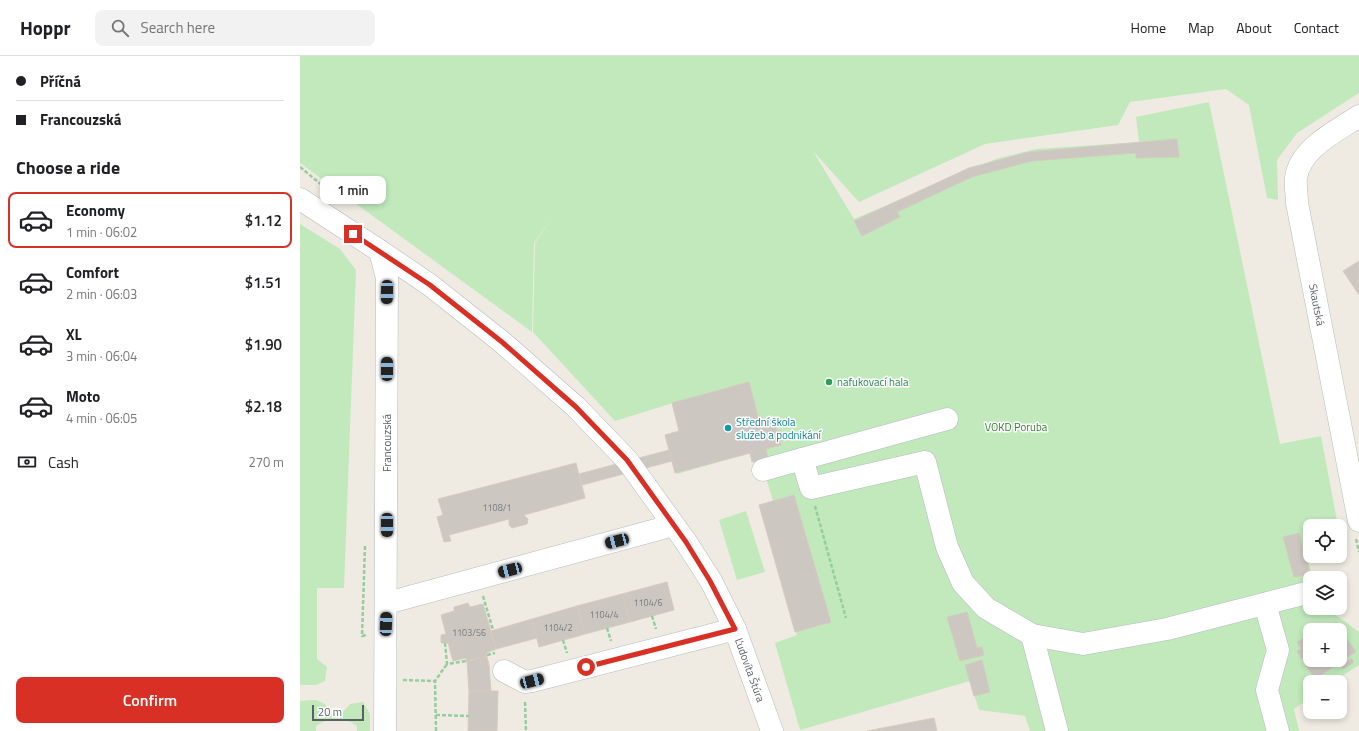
<!DOCTYPE html>
<html lang="en">
<head>
<meta charset="utf-8">
<style>
	:root { --surface:#fff; --page:#f2f2f2; --text:#202124; --muted:#757577; --line:#e0e0e0; --accent:#d93025 }
	body { margin:0; font-family:"Titillium Web",sans-serif; background:var(--page); color:var(--text); height:100vh; display:flex; flex-direction:column; font-size:15px; white-space:nowrap }
	* { box-sizing:border-box; margin:0 }
	p { font-size:13px; color:var(--muted) }
	.icon { flex:none; width:22px; height:22px; fill:none; stroke:currentColor; stroke-width:2; stroke-linecap:round; stroke-linejoin:round }
	.map { position:relative; flex:1; overflow:hidden }
	.drawer { display:flex; flex-direction:column; background:var(--surface); width:300px }
	.drawer>* { flex:none }
	.top-card { display:grid; align-content:center; height:88px; padding:0 16px; background:var(--surface) }
	.buttons { position:absolute; left:1003px; top:463px; display:grid; gap:8px }
	.buttons a { display:grid; place-items:center; width:44px; height:44px; border-radius:8px; background:var(--surface); box-shadow:0 2px 6px #0003; font-size:20px }
	.scale { position:absolute; left:12px; bottom:10px; width:52px; box-sizing:border-box; padding-left:4px; border:2px solid #5b6065; border-top:0; font-size:11px; line-height:14px; white-space:nowrap; color:#5b6065; -webkit-text-stroke:3px #fff; paint-order:stroke }
	.end { position:absolute; width:18px; height:18px; margin:-9px; border:5px solid #d93025; background:#fff; box-shadow:0 0 0 2px #fff }
	.from { border-radius:50% }
	.bubble { position:absolute; height:28px; border-radius:8px; background:var(--surface); box-shadow:0 2px 6px #0003; font-size:13px; font-weight:600; line-height:28px; text-align:center }
	.car { position:absolute; width:12px; height:24px; margin:-12px -6px; border-radius:5px; box-shadow:0 0 3px 1px #0007; background:linear-gradient(#222 24%,#8ab4d8 0 40%,#222 0 76%,#8ab4d8 0 86%,#222 0) }
	.top-card b { display:flex; align-items:center; gap:14px; height:38px; font-size:15px }
	.top-card b+b { border-top:1px solid var(--line) }
	.top-card i { width:10px; height:10px; background:var(--text) }
	ul { padding:0; list-style:none }
	li { display:flex; align-items:center; gap:12px; height:56px; margin:0 8px 6px; padding:0 8px; border:2px solid transparent; border-radius:8px }
	li div { flex:1 }
	li b { display:block; font-size:15px }
	li em { font-style:normal; font-weight:600 }
	li.current { border-color:var(--accent) }
	li>.icon { width:36px; height:36px; stroke-width:1.5 }
	h2 { padding:0 16px; font-size:18px; line-height:48px }
	.pay { display:flex; align-items:center; gap:10px; height:44px; padding:0 16px; font-size:15px }
	.pay p { margin-inline-start:auto }
	.cta { display:flex; gap:8px; margin-top:auto; padding:8px 16px }
	.cta a { flex:1; height:46px; border-radius:8px; background:var(--accent); color:#fff; font-size:16px; font-weight:600; line-height:46px; text-align:center }
	header { display:flex; align-items:center; gap:24px; box-sizing:border-box; height:56px; padding:0 20px; background:var(--surface); border-bottom:1px solid var(--line) }
	header strong { font-size:19px }
	nav { display:flex; gap:22px; margin-inline-start:auto; font-size:14px }
	.search { width:280px; height:36px; background:var(--page); display:flex; align-items:center; gap:10px; box-sizing:border-box; padding:0 14px; border-radius:8px; color:var(--muted); font-size:15px }
	main { display:flex; flex:1; min-height:0 }
	.map>svg:first-child { display:block }
	.green { fill:#c1e9bc; fill-rule:evenodd }
	.building { fill:#ccc7c1; stroke:#d4ccc0 }
	.lines { fill:none; stroke-linecap:round; stroke-linejoin:round }
	.minor-casing { stroke:#b5babe; stroke-width:23 }
	.path { stroke:#96cd9f; stroke-width:2.5; stroke-dasharray:4 2; stroke-linecap:butt }
	.minor { stroke:#fff; stroke-width:22 }
	.route { stroke:#d93025; stroke-width:5 }
	.leisure-dot { fill:#2e9e5b; stroke:#fff; stroke-width:1.5 }
	.culture-dot { fill:#0f9aa8; stroke:#fff; stroke-width:1.5 }
	.labels { text-anchor:middle; dominant-baseline:central; stroke-width:3; stroke-linejoin:round; paint-order:stroke }
	.number-label { font-size:9px; fill:#777a7c }
	.street-label { font-size:11px; fill:#5b6065; stroke:#fff }
	.leisure-label { font-size:11px; fill:#27864d; stroke:#fff; text-anchor:start }
	.culture-label { font-size:11px; fill:#0d838f; stroke:#fff; text-anchor:start }
	.park-label { font-size:11px; fill:#32822c; stroke:#fff }
</style>
</head>
<body>
<header>
<strong>Hoppr</strong>
<div class="search"><svg class="icon" aria-label="search" viewBox="0 0 24 24"><circle cx="10" cy="10" r="6"/><path d="M15 15l6 6"/></svg>Search here</div>
<nav><a>Home</a><a>Map</a><a>About</a><a>Contact</a></nav>
</header>
<main>
<section class="drawer">
<div class="top-card">
<b><i class="from"></i>Příčná</b>
<b><i></i>Francouzská</b>
</div>
<h2>Choose a ride</h2>
<ul>
<li class="current"><svg class="icon" aria-label="car" viewBox="0 0 24 24"><path d="M5 17H2v-5l4-1 3-4h7l3 4 3 1v5h-3M9 17h6M6 11h13"/><circle cx="7" cy="17" r="2"/><circle cx="17" cy="17" r="2"/></svg><div><b>Economy</b><p>1 min · 06:02</p></div><em>$1.12</em></li>
<li><svg class="icon" aria-label="car" viewBox="0 0 24 24"><path d="M5 17H2v-5l4-1 3-4h7l3 4 3 1v5h-3M9 17h6M6 11h13"/><circle cx="7" cy="17" r="2"/><circle cx="17" cy="17" r="2"/></svg><div><b>Comfort</b><p>2 min · 06:03</p></div><em>$1.51</em></li>
<li><svg class="icon" aria-label="car" viewBox="0 0 24 24"><path d="M5 17H2v-5l4-1 3-4h7l3 4 3 1v5h-3M9 17h6M6 11h13"/><circle cx="7" cy="17" r="2"/><circle cx="17" cy="17" r="2"/></svg><div><b>XL</b><p>3 min · 06:04</p></div><em>$1.90</em></li>
<li><svg class="icon" aria-label="car" viewBox="0 0 24 24"><path d="M5 17H2v-5l4-1 3-4h7l3 4 3 1v5h-3M9 17h6M6 11h13"/><circle cx="7" cy="17" r="2"/><circle cx="17" cy="17" r="2"/></svg><div><b>Moto</b><p>4 min · 06:05</p></div><em>$2.18</em></li>
</ul>
<div class="pay"><svg class="icon" aria-label="cash" viewBox="0 0 24 24"><path d="M3 7h18v10H3z"/><circle cx="12" cy="12" r="2"/></svg>Cash<p>270 m</p></div>
<div class="cta"><a>Confirm</a></div>
</section>
<div class="map">
<svg width="1059" height="675" viewBox="0 0 1059 675">
	<rect width="100%" height="100%" fill="#efebe2"/>
	<g class="green">
		<path d="M0 0H1059V37L997 77 977 104 978 144 967 142 949 49 926 33 830 46 818 69 685 88 559 146 513 95 554 163 696 103 736 93 839 86 836 61 909 46 980 388 1021 380 1038 470H1010V498L1007 500 1013 522H1010V552C1030 552 1043 564 1059 576V609L1033 626H1010V642L994 653 999 675H730L725 660 679 654 670 625 500 674 475 587 497 579 460 449 473 445 461 405 454 406 451 397 377 418 372 405 381 375 373 347 315 365 233 276 235 187 252 162 234 187 232 276 0 107ZM1010 574H1040V604H1010Z"/>
		<polygon points="0,168 40,193 56,214 44,532 17,532 17,603 27,611 25,625 16,629 0,629"/>
		<polygon points="446,455 465,516 437,524 419,464"/>
		<path d="M16 644 25 648 29 657H42L50 648 63 646 70 658V675H57V670C42 660 31 661 16 670V675H0V645Z"/>
	</g>
	<g class="building">
		<polygon points="877,83 879,101 836,102 836,97 732,105 672,121 597,156 600,161 562,180 554,165 669,112 729,96"/>
		<polygon points="1059,205 1059,239 1043,215"/>
		<polygon points="449,326 460,368 474,364 475,366 477,365 479,370 476,371 477,375 480,374 483,384 480,385 481,389 466,393 468,402 452,406 450,397 375,417 365,379 379,375 372,347"/>
		<polygon points="369,394 372,405 282,429 279,418"/>
		<polygon points="276,407 285,442 224,459 228,463 227,468 212,472 209,469 209,463 149,479 151,485 144,486 137,461 143,459 138,443"/>
		<polygon points="494,439 531,566 495,576 459,449"/>
		<polygon points="999,477 1010,518 994,521 983,481"/>
		<polygon points="367,526 374,554 330,566 322,538"/>
		<polygon points="322,538 330,566 285,578 277,550"/>
		<polygon points="168,547 170,551 183,548 196,593 186,597 187,601 170,604 171,606 167,606 166,602 153,605 148,587 141,587 141,579 146,578 141,559 154,555 154,551"/>
		<polygon points="277,550 285,578 239,591 232,563"/>
		<polygon points="667,556 677,592 682,591 684,599 660,605 647,561"/>
		<polygon points="232,563 237,582 196,593 191,575"/>
		<polygon points="1036,566 1056,596 1042,604 1044,607 1052,603 1054,606 1043,613 1039,607 1015,623 997,595 1001,593 997,586 1005,581 1007,584 1010,582 1010,604 1040,604 1040,574 1023,574"/>
		<polygon points="183,601 187,601 189,609 191,636 169,635 167,606"/>
		<polygon points="682,604 690,636 674,640 665,609"/>
		<polygon points="169,635 198,635 197,675 168,675"/>
		<polygon points="634,662 637,675 567,675"/>
	</g>
	<g class="lines">
		<g class="minor-casing">
			<g id="minor">
				<path id="s1" d="M1059 60C1037 75 1000 92 996 122 995 130 997 139 997 147L1059 465"/>
				<polyline points="0,143 80,195 87,222 85,675"/>
				<path id="s2" d="M80 195 130 229 202 286 276 351 327 404 386 486 411 525 435 573 472 675"/>
				<polyline points="502,403 647,363"/>
				<polyline points="463,414 502,403 511,432 625,406 647,491 663,527 686,552 732,579 783,588 867,573 1010,536"/>
				<polyline points="87,547 363,472 368,462"/>
				<polyline points="965,548 978,594 967,634 978,675"/>
				<polyline points="732,579 757,675"/>
				<polyline points="204,615 225,626 232,625 435,573"/>
			</g>
		</g>
		<g class="path">
			<polyline points="0,111 40,144"/>
			<polyline points="515,450 546,562"/>
			<polyline points="1056,483 1059,496"/>
			<polyline points="65,490 62,580 66,579"/>
			<polyline points="183,540 193,574"/>
			<polyline points="352,560 356,573"/>
			<polyline points="307,572 311,585"/>
			<polyline points="263,584 267,597"/>
			<polyline points="145,587 147,608 166,605"/>
			<polyline points="187,599 195,597"/>
			<polyline points="103,624 135,625"/>
			<polyline points="225,646 226,675"/>
			<polyline points="136,659 169,660"/>
			<polyline points="136,675 135,625 147,608"/>
		</g>
		<use href="#minor" class="minor"/>
	</g>
	<g class="lines">
		<polyline class="route" points="53,178 130,229 202,286 276,351 327,404 386,486 410,525 435,573 286,611"/>
	</g>
	<circle class="leisure-dot" cx="529" cy="326" r="4"/>
	<circle class="culture-dot" cx="428" cy="372" r="4"/>
	<g class="labels">
		<g class="number-label">
			<text x="197" y="451">1108/1</text>
			<text x="348" y="546">1104/6</text>
			<text x="304" y="558">1104/4</text>
			<text x="258" y="571">1104/2</text>
			<text x="169" y="576">1103/56</text>
		</g>
		<g class="street-label">
			<text stroke="none"><textPath href="#s1" startOffset="220">Skautská</textPath></text>
			<text transform="translate(87 387) rotate(-90)">Francouzská</text>
			<text stroke="none"><textPath href="#s2" startOffset="569">Ľudovíta Štúra</textPath></text>
		</g>
		<g class="leisure-label">
			<text x="537" y="326">nafukovací hala</text>
		</g>
		<g class="culture-label">
			<text x="436" y="366">Střední škola<tspan x="436" dy="13">služeb a podnikání</tspan></text>
		</g>
		<g class="park-label">
			<text x="716" y="371">VOKD Poruba</text>
		</g>
	</g>
</svg>
<div class="buttons">
<a><svg class="icon" aria-label="locate" viewBox="0 0 24 24"><circle cx="12" cy="12" r="6"/><path d="M12 2v4M12 18v4M2 12h4M18 12h4"/></svg></a>
<a><svg class="icon" aria-label="layers" viewBox="0 0 24 24"><path d="M12 4l9 5-9 5-9-5zM3 14l9 5 9-5"/></svg></a>
<a>+</a>
<a>−</a>
</div>
<div class="scale">20 m</div>
<i class="end from" style="left:286px;top:611px"></i>
<i class="end" style="left:53px;top:178px"></i>
<div class="bubble" style="left:20px;top:120px;width:66px">1 min</div>
<i class="car" style="left:87px;top:236px;rotate:181deg"></i>
<i class="car" style="left:87px;top:313px;rotate:0deg"></i>
<i class="car" style="left:87px;top:469px;rotate:180deg"></i>
<i class="car" style="left:317px;top:485px;rotate:255deg"></i>
<i class="car" style="left:210px;top:514px;rotate:255deg"></i>
<i class="car" style="left:86px;top:568px;rotate:2deg"></i>
<i class="car" style="left:232px;top:625px;rotate:75deg"></i>
</div>
</main>
</body>
</html>
